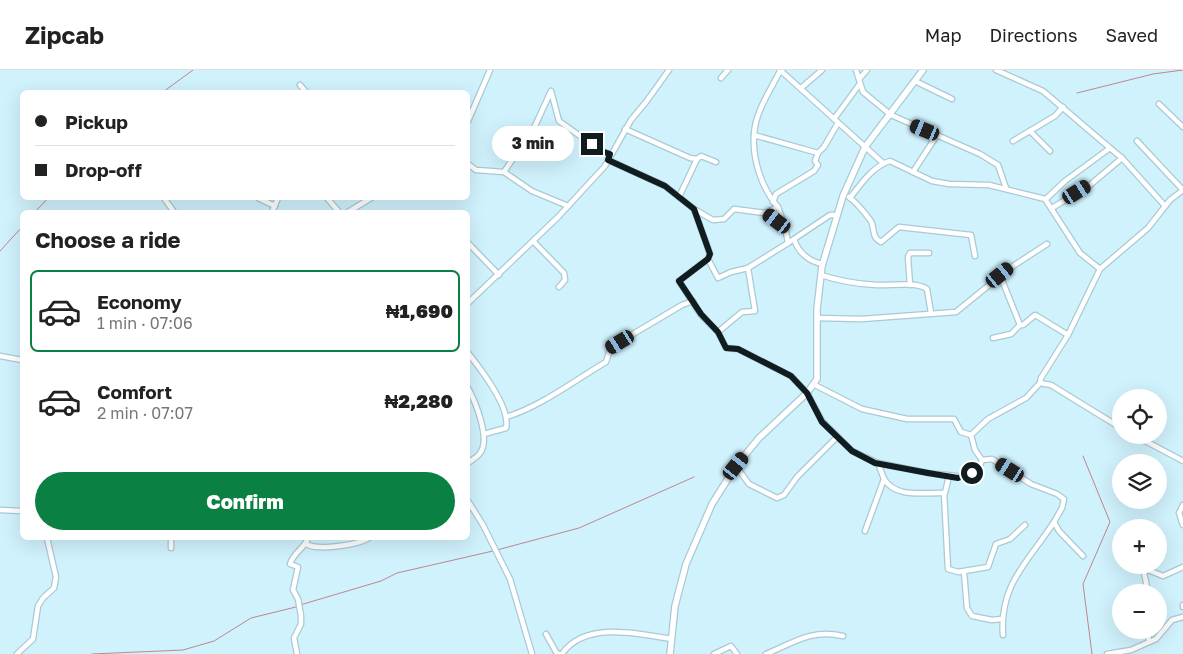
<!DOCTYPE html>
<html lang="en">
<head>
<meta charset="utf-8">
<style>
	:root { --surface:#fff; --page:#f6f6f6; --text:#222; --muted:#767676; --line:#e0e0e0; --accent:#0b8043 }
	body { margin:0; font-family:"Golos Text",sans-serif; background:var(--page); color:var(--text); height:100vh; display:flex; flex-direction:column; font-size:19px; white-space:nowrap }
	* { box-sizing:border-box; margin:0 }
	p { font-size:16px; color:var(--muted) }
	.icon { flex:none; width:28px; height:28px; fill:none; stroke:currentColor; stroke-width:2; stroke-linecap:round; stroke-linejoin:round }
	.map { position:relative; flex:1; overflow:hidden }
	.details { position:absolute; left:20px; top:140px; width:450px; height:330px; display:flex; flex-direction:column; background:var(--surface); border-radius:8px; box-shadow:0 5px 20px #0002 }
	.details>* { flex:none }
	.top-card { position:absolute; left:20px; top:20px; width:450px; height:110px; border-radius:8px; box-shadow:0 5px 20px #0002; display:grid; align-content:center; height:110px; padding:0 15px; background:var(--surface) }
	.tools { position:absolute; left:1112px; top:319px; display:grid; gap:10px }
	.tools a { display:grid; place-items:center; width:55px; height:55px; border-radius:50%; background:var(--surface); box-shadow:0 5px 20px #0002; font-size:25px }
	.end { position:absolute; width:22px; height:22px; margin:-11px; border:6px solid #101c20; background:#fff; box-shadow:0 0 0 2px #fff }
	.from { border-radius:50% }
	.bubble { position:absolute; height:35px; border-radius:18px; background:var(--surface); box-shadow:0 5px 20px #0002; font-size:16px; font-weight:800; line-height:35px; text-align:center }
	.car { position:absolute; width:15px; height:30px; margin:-15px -8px; border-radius:6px; box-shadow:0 0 4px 1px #0007; background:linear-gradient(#222 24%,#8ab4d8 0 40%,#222 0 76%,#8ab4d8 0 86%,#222 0) }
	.top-card b { display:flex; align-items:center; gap:18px; height:48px; font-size:19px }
	.top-card b+b { border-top:1px solid var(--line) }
	.top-card i { width:12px; height:12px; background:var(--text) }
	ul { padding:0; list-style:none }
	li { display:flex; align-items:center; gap:15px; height:82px; margin:0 10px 8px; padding:0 5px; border:2px solid transparent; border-radius:8px }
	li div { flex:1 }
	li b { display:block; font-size:19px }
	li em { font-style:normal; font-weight:800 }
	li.on { border-color:var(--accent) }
	li>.icon { width:45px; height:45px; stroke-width:1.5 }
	h2 { padding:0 15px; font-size:22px; line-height:60px }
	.primary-button { display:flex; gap:10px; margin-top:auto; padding:10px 15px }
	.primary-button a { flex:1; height:58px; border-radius:30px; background:var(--accent); color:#fff; font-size:20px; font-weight:800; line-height:58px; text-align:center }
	header { display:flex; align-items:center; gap:30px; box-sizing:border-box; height:70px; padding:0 25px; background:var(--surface); border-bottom:1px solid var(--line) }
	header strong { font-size:24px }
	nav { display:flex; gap:28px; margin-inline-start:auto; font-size:18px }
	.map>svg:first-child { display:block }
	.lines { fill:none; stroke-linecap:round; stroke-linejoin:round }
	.stream { stroke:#be868e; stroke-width:1 }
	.minor-casing { stroke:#a9cad4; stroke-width:7 }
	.tertiary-casing { stroke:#a9cad4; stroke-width:8 }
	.minor { stroke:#fff; stroke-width:4.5 }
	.tertiary { stroke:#fff; stroke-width:5.5 }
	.route { stroke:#101c20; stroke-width:6 }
</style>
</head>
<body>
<header>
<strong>Zipcab</strong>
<nav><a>Map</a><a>Directions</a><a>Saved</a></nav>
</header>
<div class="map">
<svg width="1183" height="584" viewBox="0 0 1183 584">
	<rect width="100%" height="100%" fill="#d0f2fd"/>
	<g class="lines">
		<g class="stream">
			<polyline points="163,22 193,0"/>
			<polyline points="1077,23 1153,4 1183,0"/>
			<polyline points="35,142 48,128"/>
			<polyline points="0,181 22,157"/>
			<polyline points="1083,386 1110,452 1083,514 1092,584"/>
			<polyline points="497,480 579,458 694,407"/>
			<polyline points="300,535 381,511 397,503 493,481"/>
			<polyline points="92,584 183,580 214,571 251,548 296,537"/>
		</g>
		<g class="minor-casing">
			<g id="minor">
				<polyline points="780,0 883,93"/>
				<polyline points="856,0 863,22 891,45 980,84 998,95 1006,118"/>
				<polyline points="996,0 1043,21 1110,78"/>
				<polyline points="721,8 728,0"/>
				<polyline points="860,8 867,0"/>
				<polyline points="915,11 952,29"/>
				<polyline points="300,15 306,22"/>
				<polyline points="801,18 822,0"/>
				<polyline points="1159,34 1183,57"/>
				<polyline points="834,49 859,15"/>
				<polyline points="468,51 490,0"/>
				<polyline points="625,59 690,88 697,89 701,86 716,92"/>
				<polyline points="1030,61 1050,81"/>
				<path d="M754 65C755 42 770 21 780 1"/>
				<polyline points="1013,71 1055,46 1063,37"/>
				<polyline points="1137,71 1183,120"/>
				<path d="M608 90 665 116 694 139 713 150 724 149 734 139 765 143 785 157 788 173 794 169C798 182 809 192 823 194"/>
				<polyline points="468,94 476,100 504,102 532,121 568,136"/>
				<polyline points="504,102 535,56 551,21 559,51 601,81 610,84"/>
				<polyline points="913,102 937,65"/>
				<polyline points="679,127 697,89"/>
				<path d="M849 127C857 133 865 143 871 151 875 159 871 167 881 172L899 157 971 165 975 186"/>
				<polyline points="164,128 174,142"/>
				<polyline points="258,128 275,136"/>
				<polyline points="327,128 339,142"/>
				<path d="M850 128C860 115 873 96 890 91L932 111 949 114 989 115 1045 129 1080 183 1100 199"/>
				<polyline points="1046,129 1065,111 1110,78 1122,88 1165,136"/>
				<polyline points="773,132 776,124 814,101 818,95 815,91 818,83"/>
				<polyline points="778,137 785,157"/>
				<polyline points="1052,138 1090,115 1122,88"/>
				<polyline points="694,139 710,184 708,189"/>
				<polyline points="272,142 278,128"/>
				<polyline points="348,142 371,128"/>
				<path d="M765 143 778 137C762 119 752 89 754 65L818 83 824 77 838 53"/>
				<polyline points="794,169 830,145 836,145"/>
				<polyline points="533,171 564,203 565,210 559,217"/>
				<polyline points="469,174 499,205"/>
				<polyline points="748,198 731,202 718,208 708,189 679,211 701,245 718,262 726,278 738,279 791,306 807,323 822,351 852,381 878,393 928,403 966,407 979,398 982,390 975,380 971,365 988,349 1026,328 1040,313 1051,315 1121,358"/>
				<path d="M821 205C839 211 857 214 876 215 891 216 914 211 927 219L931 243"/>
				<polyline points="1000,205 1020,255 1023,255 1035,245 1037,246 1068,265"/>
				<polyline points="910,215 908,187 910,183 929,183"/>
				<polyline points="468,233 558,147 605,96 631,50 646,32 669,0"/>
				<polyline points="817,248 862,249 956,242 1010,198 1047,174"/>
				<polyline points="718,262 742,242 755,241 748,198 788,173"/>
				<polyline points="993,268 1011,264 1020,255"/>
				<path d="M468 283C480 298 511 338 506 358L484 364"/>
				<polyline points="0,286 22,290"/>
				<polyline points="1040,313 1041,308 1068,265 1100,199 1148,158 1170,130 1183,120"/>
				<polyline points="813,314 862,339 907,349 954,349 961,362 971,365"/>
				<path d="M468 318C475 331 491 369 480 383 478 387 471 390 468 393"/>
				<path d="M506 347C540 337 575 310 606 292L611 277 682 235 693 231"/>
				<polyline points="1134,365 1183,391"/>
				<polyline points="982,390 992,389 1031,414 1057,424 1064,429 1062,438 1054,452 1059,461 1083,486"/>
				<polyline points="736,396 749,414 777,428 784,425 797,407 837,367"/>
				<path d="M884 409C896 429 925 422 945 423L949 406"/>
				<polyline points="944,423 948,499 958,502 988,497 996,474 1010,469 1025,455"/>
				<polyline points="468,431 483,455 510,509 532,584"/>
				<polyline points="1183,435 1179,443 1183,455"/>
				<polyline points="0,440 22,441"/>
				<polyline points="865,461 884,409 878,393"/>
				<polyline points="171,468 171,478"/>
				<path d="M306 474C318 481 357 475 369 468"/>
				<polyline points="964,502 967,538 972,546 992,550 1001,549"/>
				<polyline points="1148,522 1143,498 1163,506 1183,497"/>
				<polyline points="1183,535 1183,537"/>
				<polyline points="1147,560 1149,571"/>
				<polyline points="546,564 556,582 559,584"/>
				<path d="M1003 565C999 514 1029 491 1054 452"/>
				<polyline points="17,584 33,569 38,536 43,528 54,518 56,507 47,468"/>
				<path d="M297 584 294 568 301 554V546L298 529 293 520 298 497 290 494C293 483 305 478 308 468"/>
				<path d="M562 584C584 551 638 563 671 569"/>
				<polyline points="714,584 731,576 737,584"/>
				<path d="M766 584C795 572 811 559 843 566"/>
				<polyline points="1107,584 1131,580 1156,569 1172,550 1183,547"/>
			</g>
		</g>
		<g class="tertiary-casing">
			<polyline id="tertiary" points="670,584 675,536 686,494 712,434 736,396 759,368 807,323 817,309 817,239 822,196 843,126 865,77 923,0"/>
		</g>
		<use href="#minor" class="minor"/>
		<use href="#tertiary" class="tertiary"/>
	</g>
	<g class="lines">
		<polyline class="route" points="592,74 601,81 610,84 608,90 665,116 694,139 710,184 708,189 679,211 701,244 718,262 726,278 738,279 791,306 807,323 822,352 852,381 875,393 928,403 958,408 972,403"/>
	</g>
</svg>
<div class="tools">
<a><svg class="icon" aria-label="locate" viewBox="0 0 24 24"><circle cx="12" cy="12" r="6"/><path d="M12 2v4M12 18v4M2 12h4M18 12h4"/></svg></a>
<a><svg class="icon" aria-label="layers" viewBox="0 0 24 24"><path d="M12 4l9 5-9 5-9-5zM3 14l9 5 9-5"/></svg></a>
<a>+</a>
<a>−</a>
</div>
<i class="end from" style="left:972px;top:403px"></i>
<i class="end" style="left:592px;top:74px"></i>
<div class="bubble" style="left:492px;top:56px;width:82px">3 min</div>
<i class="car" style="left:925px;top:60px;rotate:292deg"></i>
<i class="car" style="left:1077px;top:122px;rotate:58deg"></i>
<i class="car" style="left:777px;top:151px;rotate:307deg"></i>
<i class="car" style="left:1000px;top:205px;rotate:51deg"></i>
<i class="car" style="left:620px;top:272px;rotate:239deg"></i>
<i class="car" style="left:736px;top:396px;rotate:39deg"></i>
<i class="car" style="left:1010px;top:400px;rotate:302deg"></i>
<div class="top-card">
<b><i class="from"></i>Pickup</b>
<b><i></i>Drop-off</b>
</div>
<section class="details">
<h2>Choose a ride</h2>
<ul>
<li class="on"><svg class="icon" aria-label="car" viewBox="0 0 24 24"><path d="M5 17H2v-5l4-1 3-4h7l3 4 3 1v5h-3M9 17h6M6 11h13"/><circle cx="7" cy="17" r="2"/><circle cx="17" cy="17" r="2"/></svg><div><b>Economy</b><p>1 min · 07:06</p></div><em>₦1,690</em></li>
<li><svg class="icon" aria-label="car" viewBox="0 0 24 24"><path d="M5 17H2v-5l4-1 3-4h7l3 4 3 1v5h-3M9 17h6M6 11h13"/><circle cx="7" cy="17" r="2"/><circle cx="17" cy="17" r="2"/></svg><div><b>Comfort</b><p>2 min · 07:07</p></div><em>₦2,280</em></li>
</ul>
<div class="primary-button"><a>Confirm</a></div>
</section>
</div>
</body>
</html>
